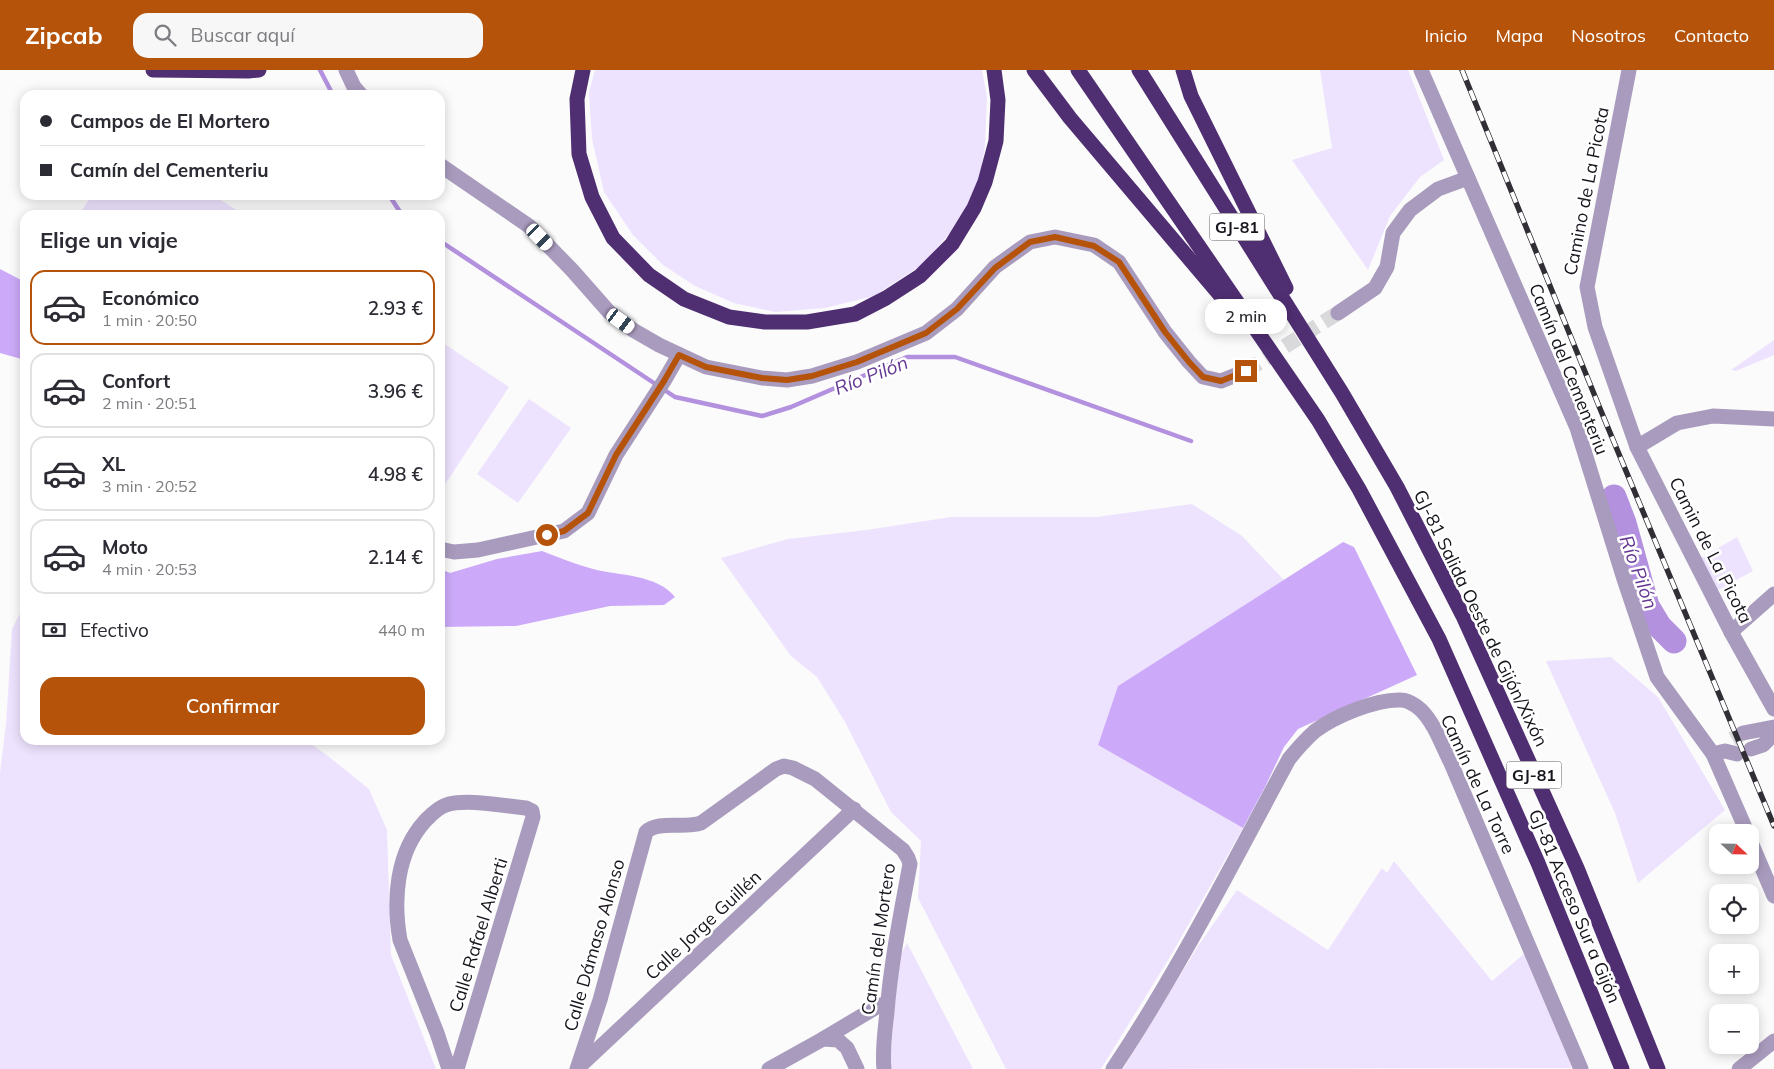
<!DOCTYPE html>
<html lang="es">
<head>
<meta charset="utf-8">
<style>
	:root { --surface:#fff; --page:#f7f7f7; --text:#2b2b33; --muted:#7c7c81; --line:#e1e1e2; --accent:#b45309 }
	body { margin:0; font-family:Mulish,sans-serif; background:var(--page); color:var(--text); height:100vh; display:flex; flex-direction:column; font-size:19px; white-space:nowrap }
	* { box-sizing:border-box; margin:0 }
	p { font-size:16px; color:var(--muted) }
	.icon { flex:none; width:28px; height:28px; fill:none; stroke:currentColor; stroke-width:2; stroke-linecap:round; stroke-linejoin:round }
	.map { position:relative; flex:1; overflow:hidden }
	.drawer { position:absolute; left:20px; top:140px; width:425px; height:535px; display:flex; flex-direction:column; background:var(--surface); border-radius:15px; box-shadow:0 2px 12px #0003 }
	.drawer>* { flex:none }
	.banner { position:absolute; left:20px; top:20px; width:425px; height:110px; border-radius:15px; box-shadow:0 2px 12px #0003; display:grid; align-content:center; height:110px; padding:0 20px; background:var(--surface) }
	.needle { width:32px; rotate:112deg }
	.tools { position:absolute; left:1709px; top:754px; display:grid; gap:10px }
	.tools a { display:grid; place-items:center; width:50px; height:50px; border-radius:10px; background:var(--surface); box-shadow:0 2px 12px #0003; font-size:25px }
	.end { position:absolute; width:22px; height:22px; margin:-11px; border:6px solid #b45309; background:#fff; box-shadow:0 0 0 2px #fff }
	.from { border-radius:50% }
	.bubble { position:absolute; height:35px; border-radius:15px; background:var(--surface); box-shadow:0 2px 12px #0003; font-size:16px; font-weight:600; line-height:35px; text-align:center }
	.car { position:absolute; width:15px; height:30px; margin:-15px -8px; border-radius:6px; box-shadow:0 0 4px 1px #0007; background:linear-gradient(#fff 24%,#345 0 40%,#fff 0 76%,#345 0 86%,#fff 0) }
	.banner b { display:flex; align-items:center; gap:18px; height:48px; font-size:19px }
	.banner b+b { border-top:1px solid var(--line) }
	.banner i { width:12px; height:12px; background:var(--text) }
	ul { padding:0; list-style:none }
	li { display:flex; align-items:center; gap:15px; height:75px; margin:0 10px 8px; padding:0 10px; border:2px solid var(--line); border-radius:15px }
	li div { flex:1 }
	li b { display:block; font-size:19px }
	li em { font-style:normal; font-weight:600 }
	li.on { border-color:var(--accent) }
	li>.icon { width:45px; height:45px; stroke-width:1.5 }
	h2 { padding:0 20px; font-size:22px; line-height:60px }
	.pay { display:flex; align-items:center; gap:12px; height:55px; padding:0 20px; font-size:19px }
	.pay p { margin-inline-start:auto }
	.button { display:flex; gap:10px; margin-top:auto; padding:10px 20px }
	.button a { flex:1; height:58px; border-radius:15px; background:var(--accent); color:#fff; font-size:20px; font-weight:600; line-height:58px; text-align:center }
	header { display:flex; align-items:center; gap:30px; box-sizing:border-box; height:70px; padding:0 25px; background:var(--accent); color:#fff }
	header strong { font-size:24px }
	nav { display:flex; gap:28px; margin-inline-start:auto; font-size:18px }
	.search { width:350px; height:45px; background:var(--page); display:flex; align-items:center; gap:12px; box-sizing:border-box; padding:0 18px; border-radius:15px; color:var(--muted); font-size:19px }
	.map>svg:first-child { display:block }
	.green { fill:#eee3fe }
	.forest { fill:#ccaaf9 }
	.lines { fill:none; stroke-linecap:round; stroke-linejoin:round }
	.stream { stroke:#b391de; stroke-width:4.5 }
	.river { stroke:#b391de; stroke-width:25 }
	.minor-tunnel { stroke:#d9d8da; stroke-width:15; stroke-dasharray:15 8; stroke-linecap:butt }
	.minor { stroke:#a99bbd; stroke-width:15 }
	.highway { stroke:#4f2e72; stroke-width:15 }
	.rail-casing { stroke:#312e36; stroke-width:5.5 }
	.rail { stroke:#fff; stroke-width:4; stroke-dasharray:11; stroke-linecap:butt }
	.route { stroke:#b45309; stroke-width:6 }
	.labels { text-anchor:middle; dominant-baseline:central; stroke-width:5; stroke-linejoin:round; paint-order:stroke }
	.shield { fill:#fff; stroke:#5d5a61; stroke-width:1 }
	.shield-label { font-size:16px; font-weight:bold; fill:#18141d }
	.street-label { font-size:18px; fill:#18141d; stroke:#fff }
	.water-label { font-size:19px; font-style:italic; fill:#653993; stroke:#fff }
</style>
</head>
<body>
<header>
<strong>Zipcab</strong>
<div class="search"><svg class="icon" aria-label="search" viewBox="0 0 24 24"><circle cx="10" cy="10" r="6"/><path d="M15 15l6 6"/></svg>Buscar aquí</div>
<nav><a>Inicio</a><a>Mapa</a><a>Nosotros</a><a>Contacto</a></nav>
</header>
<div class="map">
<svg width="1774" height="999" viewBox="0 0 1774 999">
	<rect width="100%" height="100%" fill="#fbfbfb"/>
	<g class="green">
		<polygon points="595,0 982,0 987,27 985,76 980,108 958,154 923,194 874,226 825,238 775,242 734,233 695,216 663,195 633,165 604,122 592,69 589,22"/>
		<polygon points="1320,0 1408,0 1444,90 1420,107 1390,146 1368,200 1292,90 1332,78"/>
		<polygon points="92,125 213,125 244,145 79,145"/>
		<polygon points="1774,270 1774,285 1736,301 1731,300"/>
		<polygon points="440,271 509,317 440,422"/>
		<polygon points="529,329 571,358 518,433 477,404"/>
		<polygon points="1192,434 1242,466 1284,510 1118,616 1098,675 1243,758 1170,887 1101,999 1006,999 918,828 921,771 891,742 845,652 817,607 791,586 721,488 788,469 866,460 951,447 1096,447"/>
		<polygon points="1737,467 1753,501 1718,520 1701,488"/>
		<polygon points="25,534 25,670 307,670 308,672 328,686 369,719 387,760 391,885 436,999 0,999 0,703 6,654 12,559"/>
		<polygon points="1611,587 1658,627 1725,740 1638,813 1615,743 1546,591"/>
		<polygon points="1394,791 1492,911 1525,883 1572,998 1123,999 1198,876 1237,820 1328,880 1382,798 1387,803"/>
		<polygon points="907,873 973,999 892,999 890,992 899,888"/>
	</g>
	<g class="forest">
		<polygon points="0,199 25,212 25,290 0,283"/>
		<polygon points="1343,472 1354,477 1417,605 1298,659 1284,677 1265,717 1243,758 1098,675 1118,616"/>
		<path d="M542 481C558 487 575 494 593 499 619 506 657 504 675 527L664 535 610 536 516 556 440 557V499L450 503 497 489Z"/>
	</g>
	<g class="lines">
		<g class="stream">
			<polyline points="320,0 333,25"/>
			<polyline points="389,125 402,145"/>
			<polyline points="440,171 675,327 762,346 791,337 907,287 955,287 1191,371"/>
		</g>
		<polyline class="river" points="1614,427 1624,453 1647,536 1659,556 1674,571"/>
		<g class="minor-tunnel">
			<polyline points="1246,301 1338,243"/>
			<polyline points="1732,669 1743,663"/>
		</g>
		<g class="minor">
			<polyline points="346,0 354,17 361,25"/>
			<polyline points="1421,0 1468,108"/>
			<polyline points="1629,0 1587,217 1595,257 1637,377 1731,562 1774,639"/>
			<polyline points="440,95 529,156 572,200 609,242 633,260 659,275 706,297 762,308 787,310 812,306 857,292 926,263 957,239 995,197 1030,172 1055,167 1094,175 1119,192 1165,262 1189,292 1203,307 1221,311 1246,301"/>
			<polyline points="1338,243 1375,218 1387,197 1393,163 1410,140 1438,119 1468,108 1577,358 1624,509 1657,607 1713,684 1747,762"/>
			<polyline points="1637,377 1677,353 1713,346 1774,349"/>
			<polyline points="440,479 454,482 478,480 564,461 588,443 616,385 664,311 679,285"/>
			<polyline points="1731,562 1774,524"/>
			<polyline points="1743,663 1774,657"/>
			<polyline points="1751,679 1763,675 1774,664"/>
			<polyline points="1713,684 1725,681 1737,684"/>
			<polyline points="1750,770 1774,826"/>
			<polyline points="823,969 880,935"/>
			<polyline points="580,996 854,739"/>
			<path d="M449 999 437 963 400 870C393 830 396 783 425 751 431 745 437 738 446 735 465 728 505 736 526 738L532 741 533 747 457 999"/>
			<path d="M577 999 600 930 646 762C658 750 685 759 701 753L776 699 784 696 793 698 815 709 903 780 908 788 910 794C901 843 891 892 887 942 885 961 882 980 884 999"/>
			<polyline points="769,999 823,969 838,970 847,978 857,999"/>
			<path d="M1113 999C1179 900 1232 794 1289 689 1297 679 1305 670 1315 661 1335 646 1376 629 1401 630 1407 630 1416 635 1421 640 1435 654 1442 676 1451 693L1581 999"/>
			<polyline points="1739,999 1774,971"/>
		</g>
		<g class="highway">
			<polyline points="153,0 248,1 259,0"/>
			<polyline points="583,0 577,29 579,84 592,127 613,168 649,205 684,229 729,247 765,252 807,252 855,244 886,228 920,206 952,174 974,138 985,112 996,71 998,30 994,0"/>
			<polyline points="1034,0 1070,48 1231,238"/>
			<polyline points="1078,0 1318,350 1359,419 1439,569 1538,793 1622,999"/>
			<polyline points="1139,0 1342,323 1397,417 1463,546 1577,798 1658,999"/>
			<polyline points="1183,0 1191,26 1286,218"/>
		</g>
		<g class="rail-casing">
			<polyline id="rail" points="1462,0 1601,341 1774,756"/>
		</g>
		<use href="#rail" class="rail"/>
	</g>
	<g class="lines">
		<polyline class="route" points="547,465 564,461 588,443 616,385 664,311 679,285 706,297 762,308 787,310 812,306 857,292 926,263 957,239 995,198 1030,172 1055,167 1094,176 1119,192 1165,262 1189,292 1203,307 1221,311 1246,301"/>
	</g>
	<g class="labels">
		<g class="shield">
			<rect x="1209.5" y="143.5" width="55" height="27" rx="4"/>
			<rect x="1506.5" y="691.5" width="55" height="27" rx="4"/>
		</g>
		<g class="shield-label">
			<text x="1237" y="157">GJ-81</text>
			<text x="1534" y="705">GJ-81</text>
		</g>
		<g class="street-label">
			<text transform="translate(1586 121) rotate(-79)">Camino de La Picota</text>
			<text transform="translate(1569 299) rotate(68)">Camín del Cementeriu</text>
			<text transform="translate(1711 480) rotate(63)">Camin de La Picota</text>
			<text transform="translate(1481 548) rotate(64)">GJ-81 Salida Oeste de Gijón/Xixón</text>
			<text transform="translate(1478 714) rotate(65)">Camín de La Torre</text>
			<text transform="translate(1575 836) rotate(67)">GJ-81 Acceso Sur a Gijón</text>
			<text transform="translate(703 855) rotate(-43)">Calle Jorge Guillén</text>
			<text transform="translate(478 865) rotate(-73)">Calle Rafael Alberti</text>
			<text transform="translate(878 869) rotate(-82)">Camín del Mortero</text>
			<text transform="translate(594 875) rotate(-74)">Calle Dámaso Alonso</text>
		</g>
		<g class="water-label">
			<text transform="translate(871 305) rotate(-21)">Río Pilón</text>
			<text transform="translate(1639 502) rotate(70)">Río Pilón</text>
		</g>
	</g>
</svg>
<div class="tools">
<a><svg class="needle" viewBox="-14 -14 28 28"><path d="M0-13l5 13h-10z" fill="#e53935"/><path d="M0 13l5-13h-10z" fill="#7c7c81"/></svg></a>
<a><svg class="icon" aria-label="locate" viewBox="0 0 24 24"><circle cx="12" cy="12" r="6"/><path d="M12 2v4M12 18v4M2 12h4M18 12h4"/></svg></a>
<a>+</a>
<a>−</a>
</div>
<i class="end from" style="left:547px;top:465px"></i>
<i class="end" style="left:1246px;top:301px"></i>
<div class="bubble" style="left:1205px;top:229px;width:82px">2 min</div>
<i class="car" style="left:540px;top:167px;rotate:136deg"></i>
<i class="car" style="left:621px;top:251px;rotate:126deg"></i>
<div class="banner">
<b><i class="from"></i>Campos de El Mortero</b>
<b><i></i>Camín del Cementeriu</b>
</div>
<section class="drawer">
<h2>Elige un viaje</h2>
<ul>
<li class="on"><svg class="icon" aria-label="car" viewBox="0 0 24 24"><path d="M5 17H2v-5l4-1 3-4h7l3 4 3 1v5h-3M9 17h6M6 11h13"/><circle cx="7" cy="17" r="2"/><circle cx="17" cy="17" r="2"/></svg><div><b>Económico</b><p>1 min · 20:50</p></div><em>2.93 €</em></li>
<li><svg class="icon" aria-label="car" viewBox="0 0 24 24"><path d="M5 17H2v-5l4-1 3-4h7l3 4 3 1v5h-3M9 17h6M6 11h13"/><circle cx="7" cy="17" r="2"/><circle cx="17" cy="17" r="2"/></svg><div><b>Confort</b><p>2 min · 20:51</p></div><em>3.96 €</em></li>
<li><svg class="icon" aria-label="car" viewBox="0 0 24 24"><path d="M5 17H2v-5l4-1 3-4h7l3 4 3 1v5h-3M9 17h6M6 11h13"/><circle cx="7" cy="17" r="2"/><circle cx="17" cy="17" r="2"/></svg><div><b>XL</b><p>3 min · 20:52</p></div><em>4.98 €</em></li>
<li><svg class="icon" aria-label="car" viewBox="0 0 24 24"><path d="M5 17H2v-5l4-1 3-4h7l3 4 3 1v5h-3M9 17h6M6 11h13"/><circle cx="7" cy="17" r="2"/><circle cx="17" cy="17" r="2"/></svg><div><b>Moto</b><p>4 min · 20:53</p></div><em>2.14 €</em></li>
</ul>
<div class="pay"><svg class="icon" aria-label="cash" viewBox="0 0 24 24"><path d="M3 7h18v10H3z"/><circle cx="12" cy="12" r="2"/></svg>Efectivo<p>440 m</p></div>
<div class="button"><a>Confirmar</a></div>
</section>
</div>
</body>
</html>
